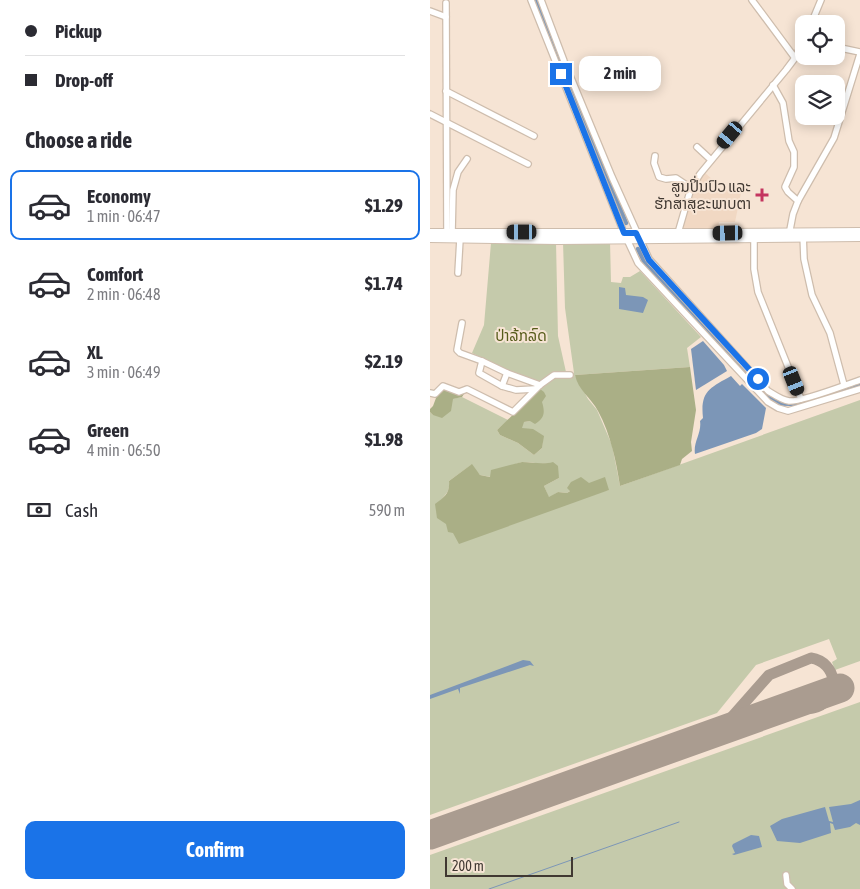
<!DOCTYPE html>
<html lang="en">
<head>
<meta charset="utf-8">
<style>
	:root { --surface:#fff; --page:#f7f7f7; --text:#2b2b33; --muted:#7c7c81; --line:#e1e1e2; --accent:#1a73e8 }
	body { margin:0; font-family:"Asap Condensed","Noto Sans Lao",sans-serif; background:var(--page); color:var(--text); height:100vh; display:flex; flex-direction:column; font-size:19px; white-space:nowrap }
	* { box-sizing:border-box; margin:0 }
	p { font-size:16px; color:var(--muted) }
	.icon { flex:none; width:28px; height:28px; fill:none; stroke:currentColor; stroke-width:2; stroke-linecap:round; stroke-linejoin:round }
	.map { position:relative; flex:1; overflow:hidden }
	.details { display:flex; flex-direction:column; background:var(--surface); width:430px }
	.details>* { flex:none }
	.guide { display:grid; align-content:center; height:110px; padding:0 25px; background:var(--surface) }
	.tools { position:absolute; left:365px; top:15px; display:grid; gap:10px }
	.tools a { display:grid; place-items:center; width:50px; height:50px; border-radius:10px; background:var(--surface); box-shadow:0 2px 12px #0003; font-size:25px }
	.scale { position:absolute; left:15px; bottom:12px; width:128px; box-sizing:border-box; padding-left:5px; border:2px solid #403832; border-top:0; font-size:14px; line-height:18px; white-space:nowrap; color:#403832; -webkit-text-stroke:4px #f6e4d4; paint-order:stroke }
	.end { position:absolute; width:22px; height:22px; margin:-11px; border:6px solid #1a73e8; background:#fff; box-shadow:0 0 0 2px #fff }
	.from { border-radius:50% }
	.bubble { position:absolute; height:35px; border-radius:10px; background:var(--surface); box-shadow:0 2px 12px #0003; font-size:16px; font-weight:700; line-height:35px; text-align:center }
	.car { position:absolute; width:15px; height:30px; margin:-15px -8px; border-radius:6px; box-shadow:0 0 4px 1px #0007; background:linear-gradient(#222 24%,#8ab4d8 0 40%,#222 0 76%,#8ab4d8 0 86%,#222 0) }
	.guide b { display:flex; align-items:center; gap:18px; height:48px; font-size:19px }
	.guide b+b { border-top:1px solid var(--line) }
	.guide i { width:12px; height:12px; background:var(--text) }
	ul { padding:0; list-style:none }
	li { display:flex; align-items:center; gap:15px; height:70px; margin:0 10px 8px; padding:0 15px; border:2px solid transparent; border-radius:10px }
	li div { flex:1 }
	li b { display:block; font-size:19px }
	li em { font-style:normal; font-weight:700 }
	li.active { border-color:var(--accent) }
	li>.icon { width:45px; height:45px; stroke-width:1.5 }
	h2 { padding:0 25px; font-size:22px; line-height:60px }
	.pay { display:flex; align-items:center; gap:12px; height:55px; padding:0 25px; font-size:19px }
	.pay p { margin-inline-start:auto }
	.cta { display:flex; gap:10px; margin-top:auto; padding:10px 25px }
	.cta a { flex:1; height:58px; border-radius:10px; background:var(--accent); color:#fff; font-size:20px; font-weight:700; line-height:58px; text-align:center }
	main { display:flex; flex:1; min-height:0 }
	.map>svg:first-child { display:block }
	.built { fill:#f1d8c3 }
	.green { fill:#c5caab; fill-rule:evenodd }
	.forest { fill:#aaaf86 }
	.water { fill:#7c96b7 }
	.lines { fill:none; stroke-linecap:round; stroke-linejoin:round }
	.stream { stroke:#7c96b7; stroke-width:1 }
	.canal { stroke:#7c96b7; stroke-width:4.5 }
	.taxiway { stroke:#aa9c90; stroke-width:11 }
	.runway { stroke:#aa9c90; stroke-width:29 }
	.minor-casing { stroke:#cebdad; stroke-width:8 }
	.highway-casing { stroke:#cebdad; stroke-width:10 }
	.minor { stroke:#fff; stroke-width:5.5 }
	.highway { stroke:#fff; stroke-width:8 }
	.route { stroke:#1a73e8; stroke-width:6 }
	.poi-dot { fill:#c4355f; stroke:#f6e4d4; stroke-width:2 }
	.labels { text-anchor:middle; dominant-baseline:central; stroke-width:4; stroke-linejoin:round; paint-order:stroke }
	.poi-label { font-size:15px; fill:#403832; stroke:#f6e4d4; text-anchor:end }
	.park-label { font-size:15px; fill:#565b19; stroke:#f6e4d4 }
</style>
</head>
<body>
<main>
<section class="details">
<div class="guide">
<b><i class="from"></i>Pickup</b>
<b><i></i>Drop-off</b>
</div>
<h2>Choose a ride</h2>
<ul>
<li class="active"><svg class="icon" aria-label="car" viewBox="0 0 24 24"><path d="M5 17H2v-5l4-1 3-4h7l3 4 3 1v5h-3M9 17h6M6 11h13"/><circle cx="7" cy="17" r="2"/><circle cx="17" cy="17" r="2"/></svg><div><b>Economy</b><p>1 min · 06:47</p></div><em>$1.29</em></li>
<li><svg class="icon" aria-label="car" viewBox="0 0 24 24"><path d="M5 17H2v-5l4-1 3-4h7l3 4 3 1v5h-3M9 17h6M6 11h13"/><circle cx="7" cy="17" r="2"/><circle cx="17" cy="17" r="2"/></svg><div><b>Comfort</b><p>2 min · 06:48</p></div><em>$1.74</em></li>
<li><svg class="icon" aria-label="car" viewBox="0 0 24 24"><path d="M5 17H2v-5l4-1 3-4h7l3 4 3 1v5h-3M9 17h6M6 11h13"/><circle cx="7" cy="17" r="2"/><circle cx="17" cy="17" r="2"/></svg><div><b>XL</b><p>3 min · 06:49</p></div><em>$2.19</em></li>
<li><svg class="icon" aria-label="car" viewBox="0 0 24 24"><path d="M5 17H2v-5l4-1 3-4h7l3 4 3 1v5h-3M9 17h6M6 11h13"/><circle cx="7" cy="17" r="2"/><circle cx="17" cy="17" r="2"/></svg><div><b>Green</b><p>4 min · 06:50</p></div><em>$1.98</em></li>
</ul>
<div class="pay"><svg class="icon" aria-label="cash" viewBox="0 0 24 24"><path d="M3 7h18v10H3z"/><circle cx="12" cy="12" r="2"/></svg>Cash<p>590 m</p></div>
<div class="cta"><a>Confirm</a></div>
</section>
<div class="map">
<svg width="430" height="889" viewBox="0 0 430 889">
	<rect width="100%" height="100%" fill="#f6e4d4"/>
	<polygon class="built" points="275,173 292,188 311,193 305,222 289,222 288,230 253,228 263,191"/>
	<g class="green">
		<path d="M180 241 181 282 191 283 193 277H200L210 271 271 337 257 348 260 367 145 375 158 399 167 410 182 445 190 486 430 400V661L405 670 402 662 407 659 399 639 326 665 287 713 0 815V412L3 415 22 399 32 397 78 420 67 430 70 435 88 443 104 455 112 448 113 436 91 429 93 422 100 421 111 402 108 385 42 353 54 325 61 243 126 242 128 336 136 372 144 373 135 308 133 242ZM92 462C102 462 113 465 123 463L129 478 114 486 119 498 128 492 137 493 141 490H179L6 512C7 508 9 503 11 500 16 493 20 492 19 481L41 465 50 475 61 477 79 466Z"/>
		<polygon points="430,702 430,889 0,889 0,855"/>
	</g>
	<g class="forest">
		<path d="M260 367 266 410 261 442 262 451 252 459 250 465 190 486C186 461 181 435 168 411 161 398 148 390 145 375Z"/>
		<polygon points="15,389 36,391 32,397 23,399 21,411 12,418 3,415 0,412 0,409 3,406 6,398 4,397"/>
		<path d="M110 389 114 392 116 396 112 402C115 412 115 418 105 424L100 421 94 422 92 428 103 429 114 436 112 448 104 455 88 443 70 435 67 430Z"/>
		<path d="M92 462C102 462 113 465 123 462L128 466 129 478 114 486 119 497 128 492 137 493 140 491 137 488 141 482 151 477 159 483 175 477 179 490 29 544 23 533 18 532 16 524 7 518 5 504C14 497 20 494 19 481L42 464 50 475 60 477 61 470Z"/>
	</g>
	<g class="water">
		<polygon points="189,287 195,288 196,295 213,297 218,300 213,313 189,309"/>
		<polygon points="273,341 294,365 297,371 266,390 261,349"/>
		<path d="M301 376 310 386 312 384 336 408 332 429 326 433 265 454C263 442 272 433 270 421L273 418C270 391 280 388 301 376Z"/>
		<polygon points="93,660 100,661 104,666 100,665 30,688 30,694 28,689 0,699 0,695"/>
		<polygon points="430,800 430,825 426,823 420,827 405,830 403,824 400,823 401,833 370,843 347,841 340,826 352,819 395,807 399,821 403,822 399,807 421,804"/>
		<polygon points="321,835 329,836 332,847 304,855 302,854 305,853 302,846 303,844"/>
	</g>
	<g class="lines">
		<polyline class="stream" points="59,889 249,822"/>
		<g class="canal">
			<polyline points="106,0 196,223"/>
			<path d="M208 249 216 265 345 402C374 409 403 394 430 385"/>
		</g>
		<path class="taxiway" d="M263 741 286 731 294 726 339 675 381 658C407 662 412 697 387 707 377 711 366 706 356 708"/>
		<polyline class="runway" points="0,835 410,688"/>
		<g class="minor-casing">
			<g id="minor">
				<polyline points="101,0 194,233 208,263 338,402 348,408 358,411 430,389"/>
				<path d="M111 0 134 61 182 177 219 259 338 391C345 395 351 400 359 401 372 402 415 385 430 380"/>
				<polyline points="322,0 365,58"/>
				<polyline points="16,3 17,233"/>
				<polyline points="0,11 16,17"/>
				<polyline points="381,24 391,0"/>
				<polyline points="406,47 430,52"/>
				<polyline points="343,85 353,103 359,141 364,152 364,167 355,187 358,192 368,201"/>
				<polyline points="16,91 104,136"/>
				<polyline points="0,114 98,164"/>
				<polyline points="267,147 280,159"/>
				<polyline points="225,156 224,163 229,177 236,179 246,178 261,188"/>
				<polyline points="22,233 23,190 28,172 37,159"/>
				<polyline points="248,233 261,188 270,174 356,70 365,58 374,39"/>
				<polyline points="373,234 374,259 382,295 400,333 414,385"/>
				<polyline points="359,235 363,214 368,201 404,138 430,54"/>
				<polyline points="324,239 324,269 328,292 371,399"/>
				<polyline points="28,273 30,239"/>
				<polyline points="32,323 27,350 30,353 52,361"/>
				<polyline points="72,386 49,373 52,361 77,373"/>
				<polyline points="105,389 86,390 72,386 77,373 110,385"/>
				<polyline points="0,393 5,394 13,386 29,392 37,389 83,412 110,385 124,375 140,375"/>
				<polyline points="356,875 357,884 362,889"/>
			</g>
		</g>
		<g class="highway-casing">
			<g id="highway">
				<polyline points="0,233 277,233 430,232"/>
				<polyline points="0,238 128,240 430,237"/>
			</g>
		</g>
		<use href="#minor" class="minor"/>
		<use href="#highway" class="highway"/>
	</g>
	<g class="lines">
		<polyline class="route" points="131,74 194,233 206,233 219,260 328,379"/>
	</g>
	<path class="poi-dot" d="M329.5 187.5h5v5h5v5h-5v5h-5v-5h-5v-5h5z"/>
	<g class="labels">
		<g class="poi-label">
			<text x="321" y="186">ສູນປິ່ນປົວ ແລະ<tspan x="321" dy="17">ຮັກສາສຸຂະພາບຕາ</tspan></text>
		</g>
		<g class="park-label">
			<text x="91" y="335">ປ່າລ້ກລົດ</text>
		</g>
	</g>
</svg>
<div class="tools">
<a><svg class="icon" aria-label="locate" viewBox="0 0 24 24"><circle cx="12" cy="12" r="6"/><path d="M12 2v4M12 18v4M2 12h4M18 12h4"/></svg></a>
<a><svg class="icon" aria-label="layers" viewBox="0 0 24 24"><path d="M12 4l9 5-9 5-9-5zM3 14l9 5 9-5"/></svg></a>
</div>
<div class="scale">200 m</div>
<i class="end from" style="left:328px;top:379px"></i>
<i class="end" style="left:131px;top:74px"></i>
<div class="bubble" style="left:149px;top:56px;width:82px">2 min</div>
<i class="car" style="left:300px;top:135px;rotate:220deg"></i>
<i class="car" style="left:92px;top:232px;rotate:270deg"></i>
<i class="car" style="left:298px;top:233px;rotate:269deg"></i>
<i class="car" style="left:364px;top:381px;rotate:158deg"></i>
</div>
</main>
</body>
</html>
